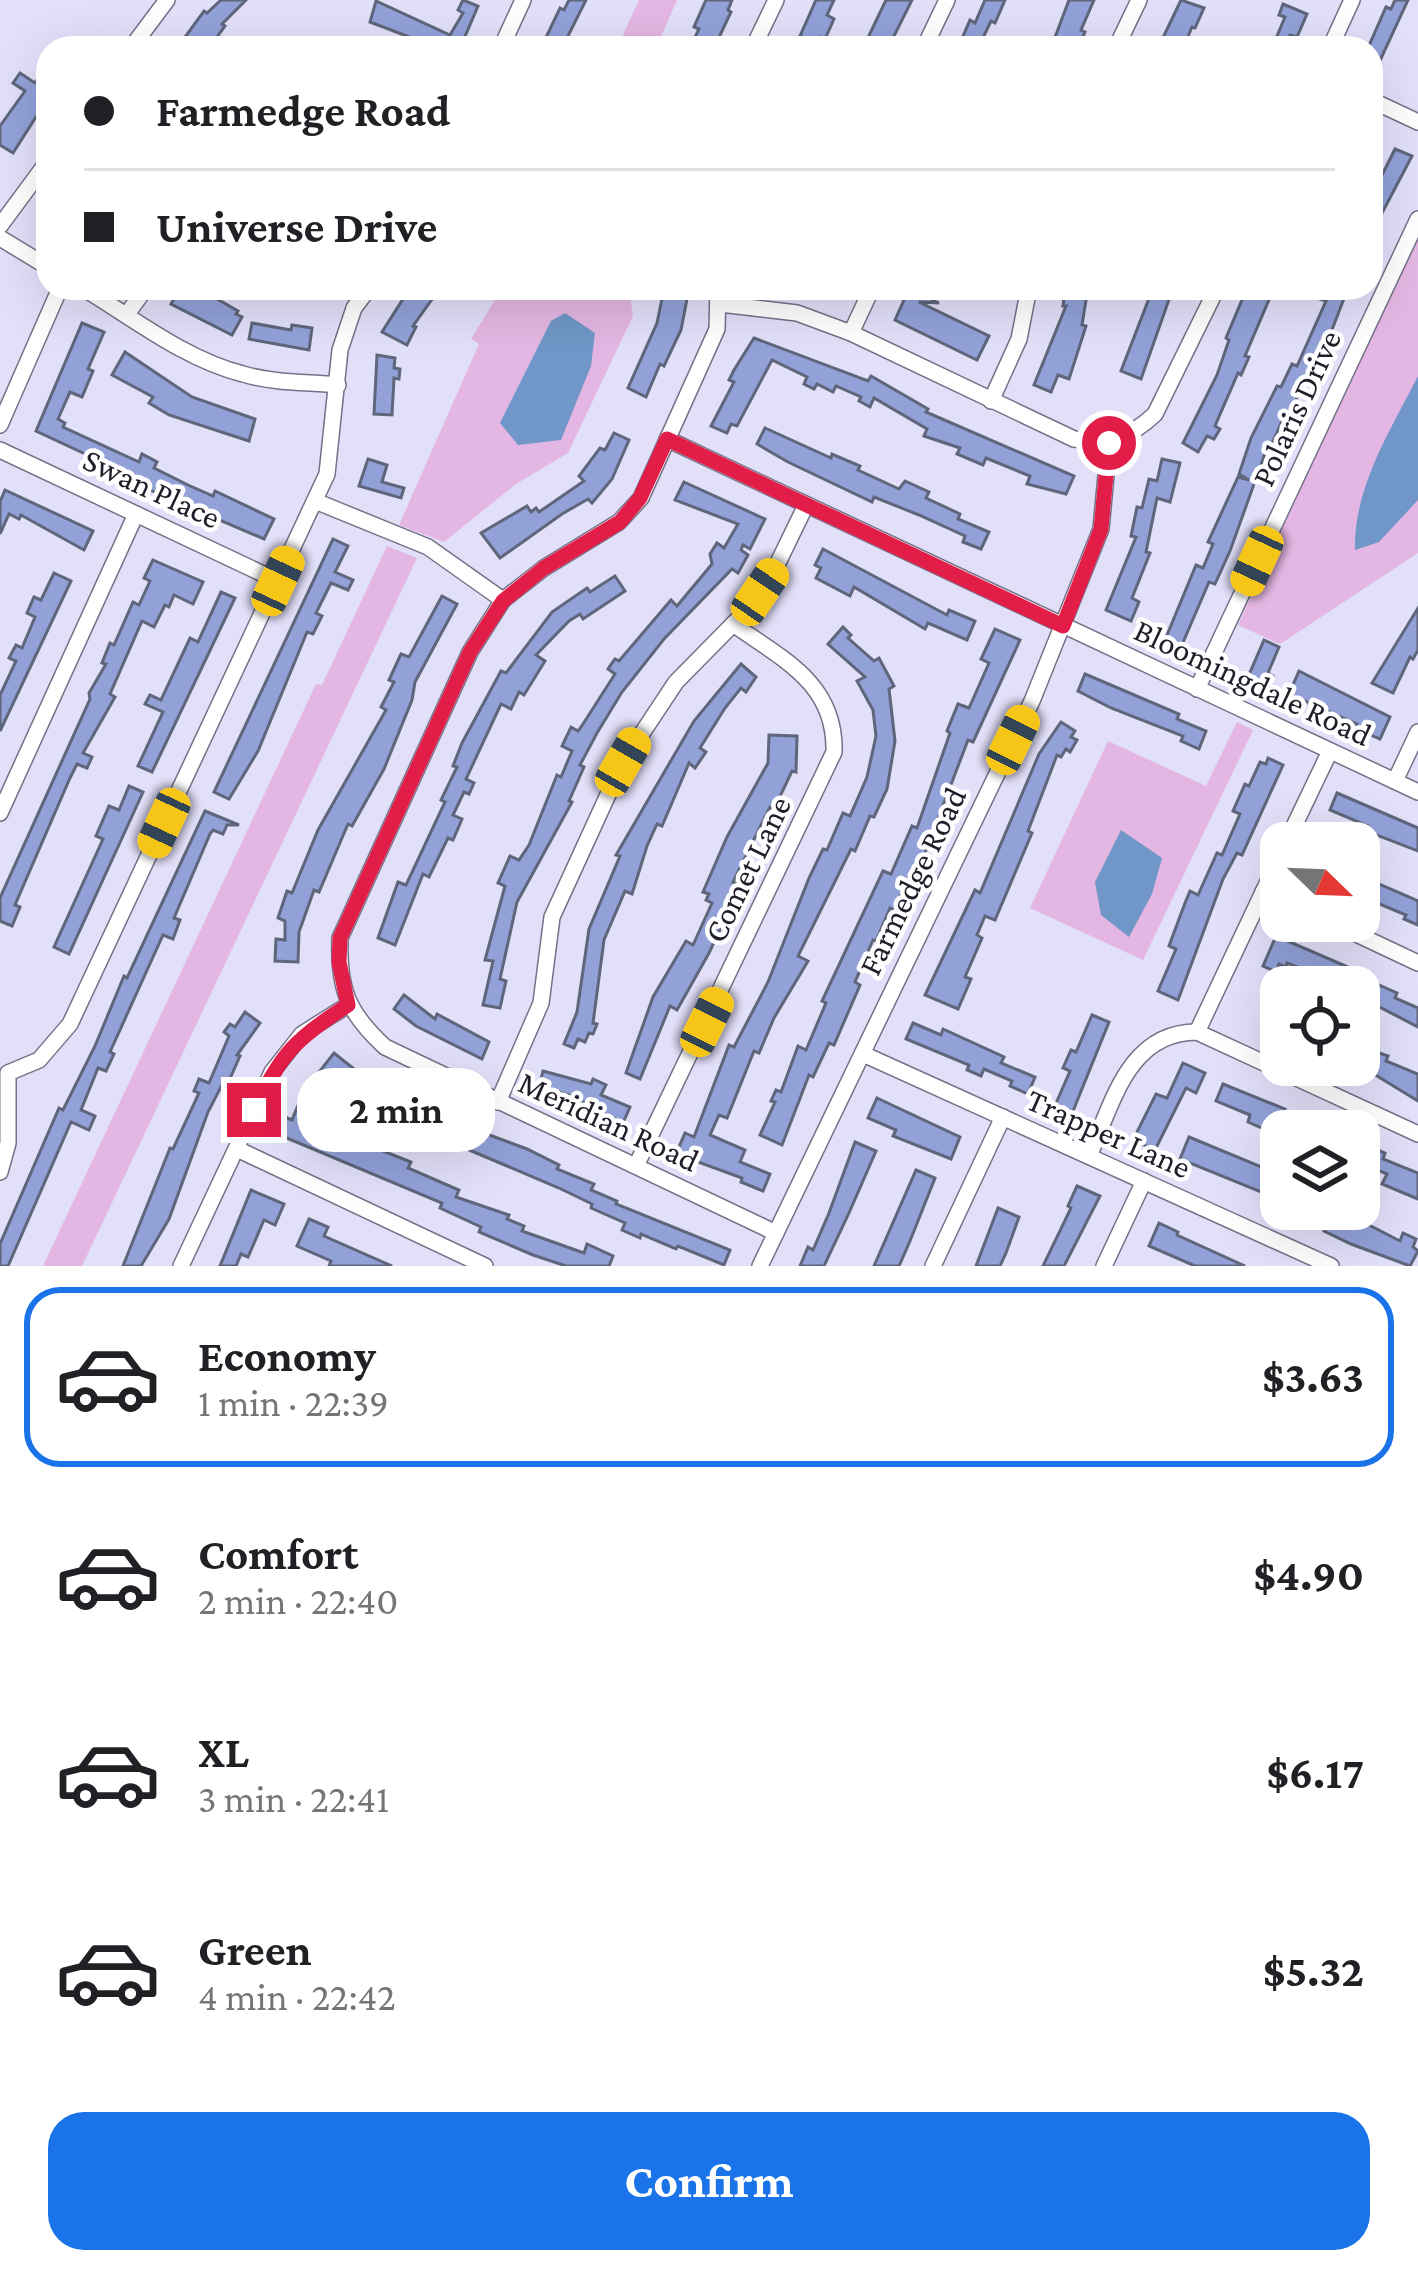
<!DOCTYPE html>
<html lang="en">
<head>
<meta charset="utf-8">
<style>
	:root { --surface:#fff; --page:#f6f6f6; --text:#202124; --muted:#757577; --line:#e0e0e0; --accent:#1a73e8 }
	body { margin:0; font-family:"Crimson Pro",serif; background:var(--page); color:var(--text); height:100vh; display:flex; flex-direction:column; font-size:45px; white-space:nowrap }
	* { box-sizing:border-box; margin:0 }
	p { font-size:39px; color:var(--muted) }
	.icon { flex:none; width:66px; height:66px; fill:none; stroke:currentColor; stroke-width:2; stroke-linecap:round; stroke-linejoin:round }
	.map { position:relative; height:1266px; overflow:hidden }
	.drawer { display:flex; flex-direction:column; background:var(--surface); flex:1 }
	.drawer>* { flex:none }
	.guide { position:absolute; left:36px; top:36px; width:1347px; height:264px; border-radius:36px; box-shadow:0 12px 48px #0002; display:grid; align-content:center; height:264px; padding:0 48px; background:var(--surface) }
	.needle { width:78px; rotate:113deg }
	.tools { position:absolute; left:1260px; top:822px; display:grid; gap:24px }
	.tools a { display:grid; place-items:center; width:120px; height:120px; border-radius:24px; background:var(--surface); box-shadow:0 12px 48px #0002; font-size:60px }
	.end { position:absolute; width:54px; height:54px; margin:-27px; border:15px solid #e11d48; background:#fff; box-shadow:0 0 0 6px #fff }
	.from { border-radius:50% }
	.bubble { position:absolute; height:84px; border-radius:36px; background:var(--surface); box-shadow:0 12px 48px #0002; font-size:39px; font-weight:700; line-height:84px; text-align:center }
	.car { position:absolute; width:36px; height:72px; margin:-36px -18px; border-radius:15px; box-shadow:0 0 9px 3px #0007; background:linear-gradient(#f5c518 24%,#345 0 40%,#f5c518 0 76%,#345 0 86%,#f5c518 0) }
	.guide b { display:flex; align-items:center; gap:42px; height:114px; font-size:45px }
	.guide b+b { border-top:3px solid var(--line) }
	.guide i { width:30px; height:30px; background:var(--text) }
	ul { padding:21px 0 0; list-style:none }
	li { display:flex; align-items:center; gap:36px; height:180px; margin:0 24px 18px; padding:0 24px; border:6px solid transparent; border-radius:36px }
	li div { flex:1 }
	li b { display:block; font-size:45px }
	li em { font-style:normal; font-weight:700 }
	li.on { border-color:var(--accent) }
	li>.icon { width:108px; height:108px; stroke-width:1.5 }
	.primary-button { display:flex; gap:24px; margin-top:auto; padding:24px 48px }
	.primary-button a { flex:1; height:138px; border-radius:36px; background:var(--accent); color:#fff; font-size:48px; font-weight:700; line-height:138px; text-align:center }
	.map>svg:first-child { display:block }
	.green { fill:#e4b6e3 }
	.water { fill:#7097c7 }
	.building { fill:#92a2d9; stroke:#5f667b; stroke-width:3 }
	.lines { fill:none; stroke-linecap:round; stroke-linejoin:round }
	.minor-casing { stroke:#747188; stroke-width:18 }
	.minor { stroke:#fff; stroke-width:15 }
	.route { stroke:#e11d48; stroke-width:15 }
	.labels { text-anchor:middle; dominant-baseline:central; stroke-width:9; stroke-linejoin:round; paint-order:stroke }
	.street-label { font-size:33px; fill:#201e28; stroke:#fff }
</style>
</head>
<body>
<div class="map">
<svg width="1418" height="1266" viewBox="0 0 1418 1266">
	<rect width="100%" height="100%" fill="#e2dff9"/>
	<g class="green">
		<polygon points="639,0 677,0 656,48 617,48"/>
		<polygon points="1418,235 1418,553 1280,644 1238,625"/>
		<polygon points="502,288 629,288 633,316 568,453 516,484 444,542 399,525 479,344 471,339"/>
		<polygon points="387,546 417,558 82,1266 43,1266 316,684 322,685"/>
		<polygon points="1237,722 1253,730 1143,960 1030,908 1108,741 1206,786"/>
	</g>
	<g class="water">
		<polygon points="565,313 595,333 591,366 561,440 518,445 500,423 551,321"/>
		<path d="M1418 376V500L1379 542 1355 550C1353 489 1391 429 1418 376Z"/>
		<polygon points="1121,830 1162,858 1152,894 1129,937 1101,915 1095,882"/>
	</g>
	<g class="building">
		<polygon points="221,0 246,0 222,24 225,26 209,48 177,48 204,11 207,13"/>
		<polygon points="463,0 478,6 460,48 438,48 370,22 376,1 450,35 463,13 458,10"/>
		<polygon points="569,0 586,0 562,48 541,48 560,8 564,10"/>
		<polygon points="706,0 732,0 728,10 731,12 714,48 690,48 699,29 694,27"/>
		<polygon points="816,0 834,0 827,15 834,19 825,39 820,37 817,43 800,36"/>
		<polygon points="886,0 912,0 888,48 863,48"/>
		<polygon points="985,0 1005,0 995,23 991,21 981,42 974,39 969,48 958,48 970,20 975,23"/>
		<polygon points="1069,0 1094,0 1081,30 1085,32 1078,48 1051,48"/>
		<polygon points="1181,0 1204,8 1195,28 1192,27 1183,48 1158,48"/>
		<polygon points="1395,0 1408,0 1371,80 1368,48 1386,7 1391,9"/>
		<polygon points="1283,4 1307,14 1297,37 1290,35 1285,48 1272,48 1285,17 1279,15"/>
		<polygon points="48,64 48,98 13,153 0,145 0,126 25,91 13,83 20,73 35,83"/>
		<polygon points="1395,149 1412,156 1371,234 1371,197"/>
		<polygon points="180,288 195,293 198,288 238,311 236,314 242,317 232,335 171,304"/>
		<polygon points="410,288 440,288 413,326 416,327 407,345 382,332"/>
		<polygon points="1065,288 1088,288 1082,325 1086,326 1069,379 1058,375 1051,392 1034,385 1066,306 1063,306"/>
		<polygon points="1153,288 1173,288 1141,379 1121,371"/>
		<polygon points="1247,288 1274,288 1245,356 1249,357 1241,375 1238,373 1215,426 1220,429 1214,439 1207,436 1198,452 1183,443 1217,375 1229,340 1226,338"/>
		<polygon points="1325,288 1348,288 1325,348 1309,382 1304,380 1290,414 1286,412 1271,446 1268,445 1230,551 1215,584 1209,582 1181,647 1165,640 1196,565 1203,568 1213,544 1208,542 1238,477 1249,480 1239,474 1251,438 1277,386 1281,387 1292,364 1297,366 1326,301 1320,299"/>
		<polygon points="909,289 939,303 919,302 989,336 977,360 895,320"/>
		<polygon points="663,294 687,299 681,330 664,366 660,364 646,397 628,388 657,323"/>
		<polygon points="82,323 104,332 88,369 93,371 82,397 70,392 58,419 65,423 63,427 139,462 142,454 157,462 154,468 188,485 213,496 215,491 274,519 264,539 161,495 139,485 141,480 36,431"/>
		<polygon points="252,323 291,330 292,325 312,328 309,350 249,339"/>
		<polygon points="754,338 868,381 871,376 928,409 926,412 1074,476 1066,494 1027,484 1030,476 986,458 983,465 957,454 960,448 924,436 927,429 874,398 870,407 859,401 861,397 836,386 833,392 817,384 814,389 804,384 807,377 772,360 737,426 731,424 727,433 711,426 734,382 729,380 734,370"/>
		<polygon points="125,352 192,397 255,419 249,441 169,415 149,403 153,397 112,375"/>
		<polygon points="377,355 395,358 394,368 400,369 399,379 394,378 392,415 374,414"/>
		<polygon points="765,428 831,458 832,454 860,466 858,470 899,489 905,481 929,492 926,498 960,514 958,519 989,532 981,549 963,542 965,536 919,515 874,497 872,502 788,462 757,444"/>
		<polygon points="614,433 629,440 612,479 592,503 588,499 562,514 500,558 481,533 527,506 531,512 536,508 539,512 584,481 579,476 600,448 605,450"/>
		<polygon points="368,459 387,465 382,482 404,488 401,498 359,486"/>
		<polygon points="1162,459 1180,463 1170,502 1157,498 1146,552 1150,553 1132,598 1139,602 1131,621 1106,610 1136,537 1131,536 1137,507 1142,508 1149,479 1157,481"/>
		<polygon points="684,482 765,519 750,549 743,545 741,550 748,555 738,573 732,569 664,639 622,692 597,733 580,765 584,767 569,801 572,802 517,902 500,979 506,981 500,1008 483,1005 493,961 485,960 505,886 498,883 510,856 519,860 529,845 557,775 561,777 572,751 562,746 571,727 578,731 583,724 615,674 608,669 615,659 619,661 671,600 677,606 712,564 710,554 717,543 724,548 738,524 675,500"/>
		<polygon points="5,490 93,531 84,550 21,515 19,519 9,514 0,534 0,502"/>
		<polygon points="333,539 348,546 335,572 353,580 348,590 331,583 316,613 322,616 313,634 307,632 258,751 229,799 214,792"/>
		<polygon points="823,549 947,615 949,610 975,621 967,640 928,623 925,629 854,587 850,596 816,578 821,568 815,565"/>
		<polygon points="153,560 203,582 193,604 174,595 169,607 165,605 154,627 142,621 110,694 115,697 83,753 92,757 87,768 77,764 70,778 15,905 20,907 12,926 0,921 0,898 90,699 89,693 106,664 102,663 110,643 114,645 133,602 139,605 150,581 144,578"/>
		<polygon points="54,573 71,581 0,731 0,695 16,661 9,658 16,645 22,648 35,617 27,613 34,597 41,600"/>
		<polygon points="615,576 625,591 583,619 580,614 569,621 536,655 545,661 524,695 519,692 511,709 501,704 466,779 474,783 469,794 464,792 453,815 462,819 453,840 448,838 429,877 423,874 395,945 378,938 398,882 406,885 445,802 441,800 457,767 453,766 462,743 501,671 506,673 552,612 587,588 590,592"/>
		<polygon points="221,592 235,598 152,772 138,766 163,712 145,704 150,695 161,700 190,638 198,642"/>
		<polygon points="442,596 457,604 415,682 412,700 384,769 352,826 348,824 319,892 314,890 299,932 298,962 275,961 276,939 285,940 285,921 278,918 287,891 292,893 318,830 386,710 381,707 394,682 389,680 401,654 409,657"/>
		<polygon points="1418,608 1418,650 1413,659 1410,657 1393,693 1372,683"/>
		<polygon points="843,627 851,635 848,638 874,661 879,658 894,686 889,689 895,741 887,789 874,817 870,816 855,851 851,849 798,956 808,961 774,1018 759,1053 754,1051 727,1118 719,1115 710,1135 745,1150 740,1162 770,1174 763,1191 741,1182 742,1178 676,1154 685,1133 694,1137 729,1045 734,1047 768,982 809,878 823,849 827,850 843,813 850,816 867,777 876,736 873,710 857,681 865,677 828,644"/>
		<polygon points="995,629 1020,640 973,742 968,740 915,879 909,876 894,910 890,908 876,941 873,940 855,982 860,985 834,1045 829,1043 813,1077 809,1075 782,1145 760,1135 775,1102 771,1101 776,1090 781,1092 798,1046 806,1050 826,1003 822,1001 883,871 891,874 912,826 917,828 950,733 947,731 958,704 969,708 989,663 981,659"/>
		<polygon points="1264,640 1279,647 1268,673 1273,676 1269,686 1248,677"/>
		<polygon points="741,664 756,677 746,692 741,688 725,708 700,748 706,752 695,768 689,763 662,826 657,824 647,846 632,894 625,891 604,940 593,1023 597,1024 593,1034 589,1033 585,1042 578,1039 574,1048 564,1044 577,1012 589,929 620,856 616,855 694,721"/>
		<polygon points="1299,671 1390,717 1380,739 1355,728 1357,724 1289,694"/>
		<polygon points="1085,674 1179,714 1177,719 1206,731 1199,749 1181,741 1183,736 1111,708 1078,691"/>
		<polygon points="1061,722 1075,731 1071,737 1077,740 1070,752 1066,749 1061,757 1057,755 1028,831 1032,833 995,920 985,916 977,935 982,938 965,977 971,979 958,1009 925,995 975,890 980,893 1039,754"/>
		<polygon points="769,735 797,736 796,772 792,771 774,809 770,807 733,882 737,884 721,917 725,919 709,953 677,1010 670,1006 640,1079 626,1073 653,997 686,941 693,945 712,903 706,900 709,894 703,892 727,837 768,763"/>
		<polygon points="1268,758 1283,765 1242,855 1237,853 1223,879 1178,1000 1158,991 1176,949 1169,946 1185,903 1190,891 1198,895 1217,853 1222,855 1240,814 1233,811 1245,784 1249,786 1260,762 1266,764"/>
		<polygon points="129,786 143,792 69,954 54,947 103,839 96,836 109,806 119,810"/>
		<polygon points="1337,793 1418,828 1418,851 1366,831 1368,826 1330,810"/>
		<polygon points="205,811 239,825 227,825 223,834 213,830 210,834 174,918 180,920 173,939 163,935 110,1052 114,1054 106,1071 98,1068 81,1110 95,1116 89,1130 71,1122 8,1266 0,1266 0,1244 59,1108 63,1110 95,1046 124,976 127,978"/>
		<polygon points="1359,871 1372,876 1370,880 1418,901 1418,925 1404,919 1406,915 1363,897 1359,906"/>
		<polygon points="1276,936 1362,973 1361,977 1397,993 1395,998 1418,1008 1418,1027 1364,999 1369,987 1349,987 1287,963 1286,967 1279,964 1276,972 1263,966"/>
		<polygon points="404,995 435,1019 437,1014 489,1042 482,1059 416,1026 394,1009"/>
		<polygon points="245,1012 260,1023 237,1055 240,1056 228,1083 224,1081 208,1112 169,1219 141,1266 123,1266 170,1148 173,1149 199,1093 194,1091 199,1079 209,1083 229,1036 224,1032 230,1024 235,1027"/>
		<polygon points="1092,1015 1109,1022 1071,1116 1054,1108 1070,1071 1063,1068 1071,1050 1076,1052"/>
		<polygon points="913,1023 941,1035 943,1029 1004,1057 1001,1063 1035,1077 1028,1094 1010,1086 1012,1081 984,1069 981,1076 967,1070 969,1065 906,1039"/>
		<polygon points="1359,1046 1388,1056 1386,1061 1418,1074 1418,1101 1359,1065"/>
		<polygon points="334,1053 359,1073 416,1102 414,1107 527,1149 559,1165 557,1169 594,1184 591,1190 617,1201 616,1204 730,1250 724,1265 678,1246 676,1249 641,1234 640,1238 622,1230 625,1223 591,1208 592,1204 559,1188 448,1141 446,1146 419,1134 423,1125 355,1094 339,1080 328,1094 312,1081"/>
		<polygon points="1183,1063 1205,1073 1196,1093 1186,1088 1155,1150 1133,1140 1156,1094 1167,1098"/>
		<polygon points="543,1071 591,1084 593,1079 606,1085 601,1095 630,1107 623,1123 569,1095 539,1087"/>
		<polygon points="1223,1084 1285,1109 1284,1112 1329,1131 1275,1134 1248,1122 1250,1115 1216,1101"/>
		<polygon points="301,1098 317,1105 310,1122 411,1162 408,1168 459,1190 456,1197 509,1215 507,1219 524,1226 522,1231 584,1253 587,1244 613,1256 609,1266 566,1266 533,1255 479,1232 481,1227 440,1208 442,1203 277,1134 285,1117 292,1120"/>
		<polygon points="877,1098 960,1137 951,1159 893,1136 896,1130 868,1118"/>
		<polygon points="1189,1137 1281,1175 1281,1200 1180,1159"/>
		<polygon points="855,1142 876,1151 849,1213 824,1266 800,1266 808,1247 813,1250 829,1213"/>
		<polygon points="1359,1142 1385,1153 1383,1159 1418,1173 1418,1199 1382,1184 1387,1174 1359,1162"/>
		<polygon points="916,1170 935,1178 910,1241 899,1266 874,1266"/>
		<polygon points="1077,1186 1100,1196 1064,1266 1043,1266 1071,1208 1068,1206"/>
		<polygon points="251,1190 284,1204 275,1225 264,1220 248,1257 241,1254 236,1266 220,1266"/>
		<polygon points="998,1208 1019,1217 1006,1253 1000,1266 976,1266"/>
		<polygon points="1285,1209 1338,1209 1400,1241 1403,1233 1416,1239 1413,1247 1418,1251 1410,1266 1351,1244 1324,1231 1326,1227"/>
		<polygon points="309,1219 328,1227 324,1236 392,1266 329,1266 331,1261 297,1246"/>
		<polygon points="1159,1223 1178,1232 1177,1235 1245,1266 1195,1266 1149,1246"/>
	</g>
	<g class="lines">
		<g class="minor-casing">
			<g id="minor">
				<polyline points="131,48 167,0"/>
				<polyline points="501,48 523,0"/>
				<polyline points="753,48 776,0"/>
				<polyline points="924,48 947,0"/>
				<polyline points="1116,48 1139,0"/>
				<polyline points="1330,48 1352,0"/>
				<polyline points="1371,100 1418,122"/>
				<polyline points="0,226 48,161"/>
				<polyline points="0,238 48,267"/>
				<path d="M83 288C133 318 186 360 243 374 273 383 306 382 338 385"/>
				<path d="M718 288 717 329 641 498 619 522 544 568 503 600 470 652 340 938C338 989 348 1013 385 1047L776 1233"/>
				<path d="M720 304 797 313 851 333 1074 439C1108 443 1129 439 1155 414L1217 288"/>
				<polyline points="127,314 146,288"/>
				<polyline points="851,333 872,288"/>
				<polyline points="991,401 1019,339 1029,288"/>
				<polyline points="0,425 60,288"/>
				<polyline points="667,439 1418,792"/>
				<polyline points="0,450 278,581"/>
				<polyline points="315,501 428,547 503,600"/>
				<polyline points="1197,689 1418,219"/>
				<polyline points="1395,781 1418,732"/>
				<polyline points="0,813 136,514"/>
				<polyline points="1286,843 1330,751"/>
				<polyline points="1263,892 1281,900"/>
				<polyline points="1329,921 1418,963"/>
				<polyline points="1197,1032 1281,854"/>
				<polyline points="863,1054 1331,1266"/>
				<polyline points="498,1102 541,1003 552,917 623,762 676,682 745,612 774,571 806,505"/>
				<polyline points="237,1149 485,1266"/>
				<path d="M1089 1156C1113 1103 1128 1032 1197 1032L1418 1134"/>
				<path d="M636 1166 834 752C836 683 782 659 733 624"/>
				<polyline points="0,1172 8,1143 8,1073 39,1060 70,1024 327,474 340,350 354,308 369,288"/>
				<polyline points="181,1266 272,1072 302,1034 348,1005"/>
				<polyline points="760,1266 1032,701 1101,529 1109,443"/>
				<polyline points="933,1266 1003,1117"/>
				<polyline points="1104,1266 1144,1181"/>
			</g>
		</g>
		<use href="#minor" class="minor"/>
	</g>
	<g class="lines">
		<path class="route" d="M254 1110C281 1054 295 1039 348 1005L339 962 340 938 470 652 503 601 544 568 620 522 640 498 667 439 1063 626 1101 529 1109 443"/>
	</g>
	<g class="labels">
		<g class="street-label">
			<text transform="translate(1296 408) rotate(-65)">Polaris Drive</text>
			<text transform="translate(152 488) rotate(25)">Swan Place</text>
			<text transform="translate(1253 682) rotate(25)">Bloomingdale Road</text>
			<text transform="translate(747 869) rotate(-64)">Comet Lane</text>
			<text transform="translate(912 881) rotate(-64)">Farmedge Road</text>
			<text transform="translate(609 1121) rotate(25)">Meridian Road</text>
			<text transform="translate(1109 1133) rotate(24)">Trapper Lane</text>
		</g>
	</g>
</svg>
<div class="tools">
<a><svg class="needle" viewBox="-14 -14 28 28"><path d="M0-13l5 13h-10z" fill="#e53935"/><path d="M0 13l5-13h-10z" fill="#757577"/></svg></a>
<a><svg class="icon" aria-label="locate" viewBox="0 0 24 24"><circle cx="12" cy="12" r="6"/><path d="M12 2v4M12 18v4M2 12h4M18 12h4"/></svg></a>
<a><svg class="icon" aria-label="layers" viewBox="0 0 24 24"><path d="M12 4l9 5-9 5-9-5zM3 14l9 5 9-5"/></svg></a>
</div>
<i class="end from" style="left:1109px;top:443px"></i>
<i class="end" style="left:254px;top:1110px"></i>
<div class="bubble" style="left:297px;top:1068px;width:198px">2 min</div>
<i class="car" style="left:1257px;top:561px;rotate:205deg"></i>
<i class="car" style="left:278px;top:581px;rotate:25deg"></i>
<i class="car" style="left:760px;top:592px;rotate:34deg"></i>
<i class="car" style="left:1013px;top:740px;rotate:26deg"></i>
<i class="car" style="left:623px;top:762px;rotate:30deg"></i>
<i class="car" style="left:164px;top:823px;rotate:205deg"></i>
<i class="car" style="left:707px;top:1022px;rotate:26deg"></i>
<div class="guide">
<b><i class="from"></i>Farmedge Road</b>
<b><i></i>Universe Drive</b>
</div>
</div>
<section class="drawer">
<ul>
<li class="on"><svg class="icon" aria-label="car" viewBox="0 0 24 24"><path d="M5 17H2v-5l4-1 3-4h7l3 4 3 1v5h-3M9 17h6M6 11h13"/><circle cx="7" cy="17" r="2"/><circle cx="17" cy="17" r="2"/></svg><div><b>Economy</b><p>1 min · 22:39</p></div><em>$3.63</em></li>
<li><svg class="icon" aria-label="car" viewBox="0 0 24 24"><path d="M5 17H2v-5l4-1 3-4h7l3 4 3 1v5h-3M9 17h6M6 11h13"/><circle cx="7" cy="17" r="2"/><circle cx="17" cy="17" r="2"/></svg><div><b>Comfort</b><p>2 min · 22:40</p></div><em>$4.90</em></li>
<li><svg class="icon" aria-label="car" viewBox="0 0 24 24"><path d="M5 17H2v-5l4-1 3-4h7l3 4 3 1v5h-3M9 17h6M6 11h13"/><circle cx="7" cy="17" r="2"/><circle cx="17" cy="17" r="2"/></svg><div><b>XL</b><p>3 min · 22:41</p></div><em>$6.17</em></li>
<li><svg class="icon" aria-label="car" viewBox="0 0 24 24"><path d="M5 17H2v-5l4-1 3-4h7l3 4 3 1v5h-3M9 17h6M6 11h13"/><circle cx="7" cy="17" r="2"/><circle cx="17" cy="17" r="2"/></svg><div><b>Green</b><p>4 min · 22:42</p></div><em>$5.32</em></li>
</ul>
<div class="primary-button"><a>Confirm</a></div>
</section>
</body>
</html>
